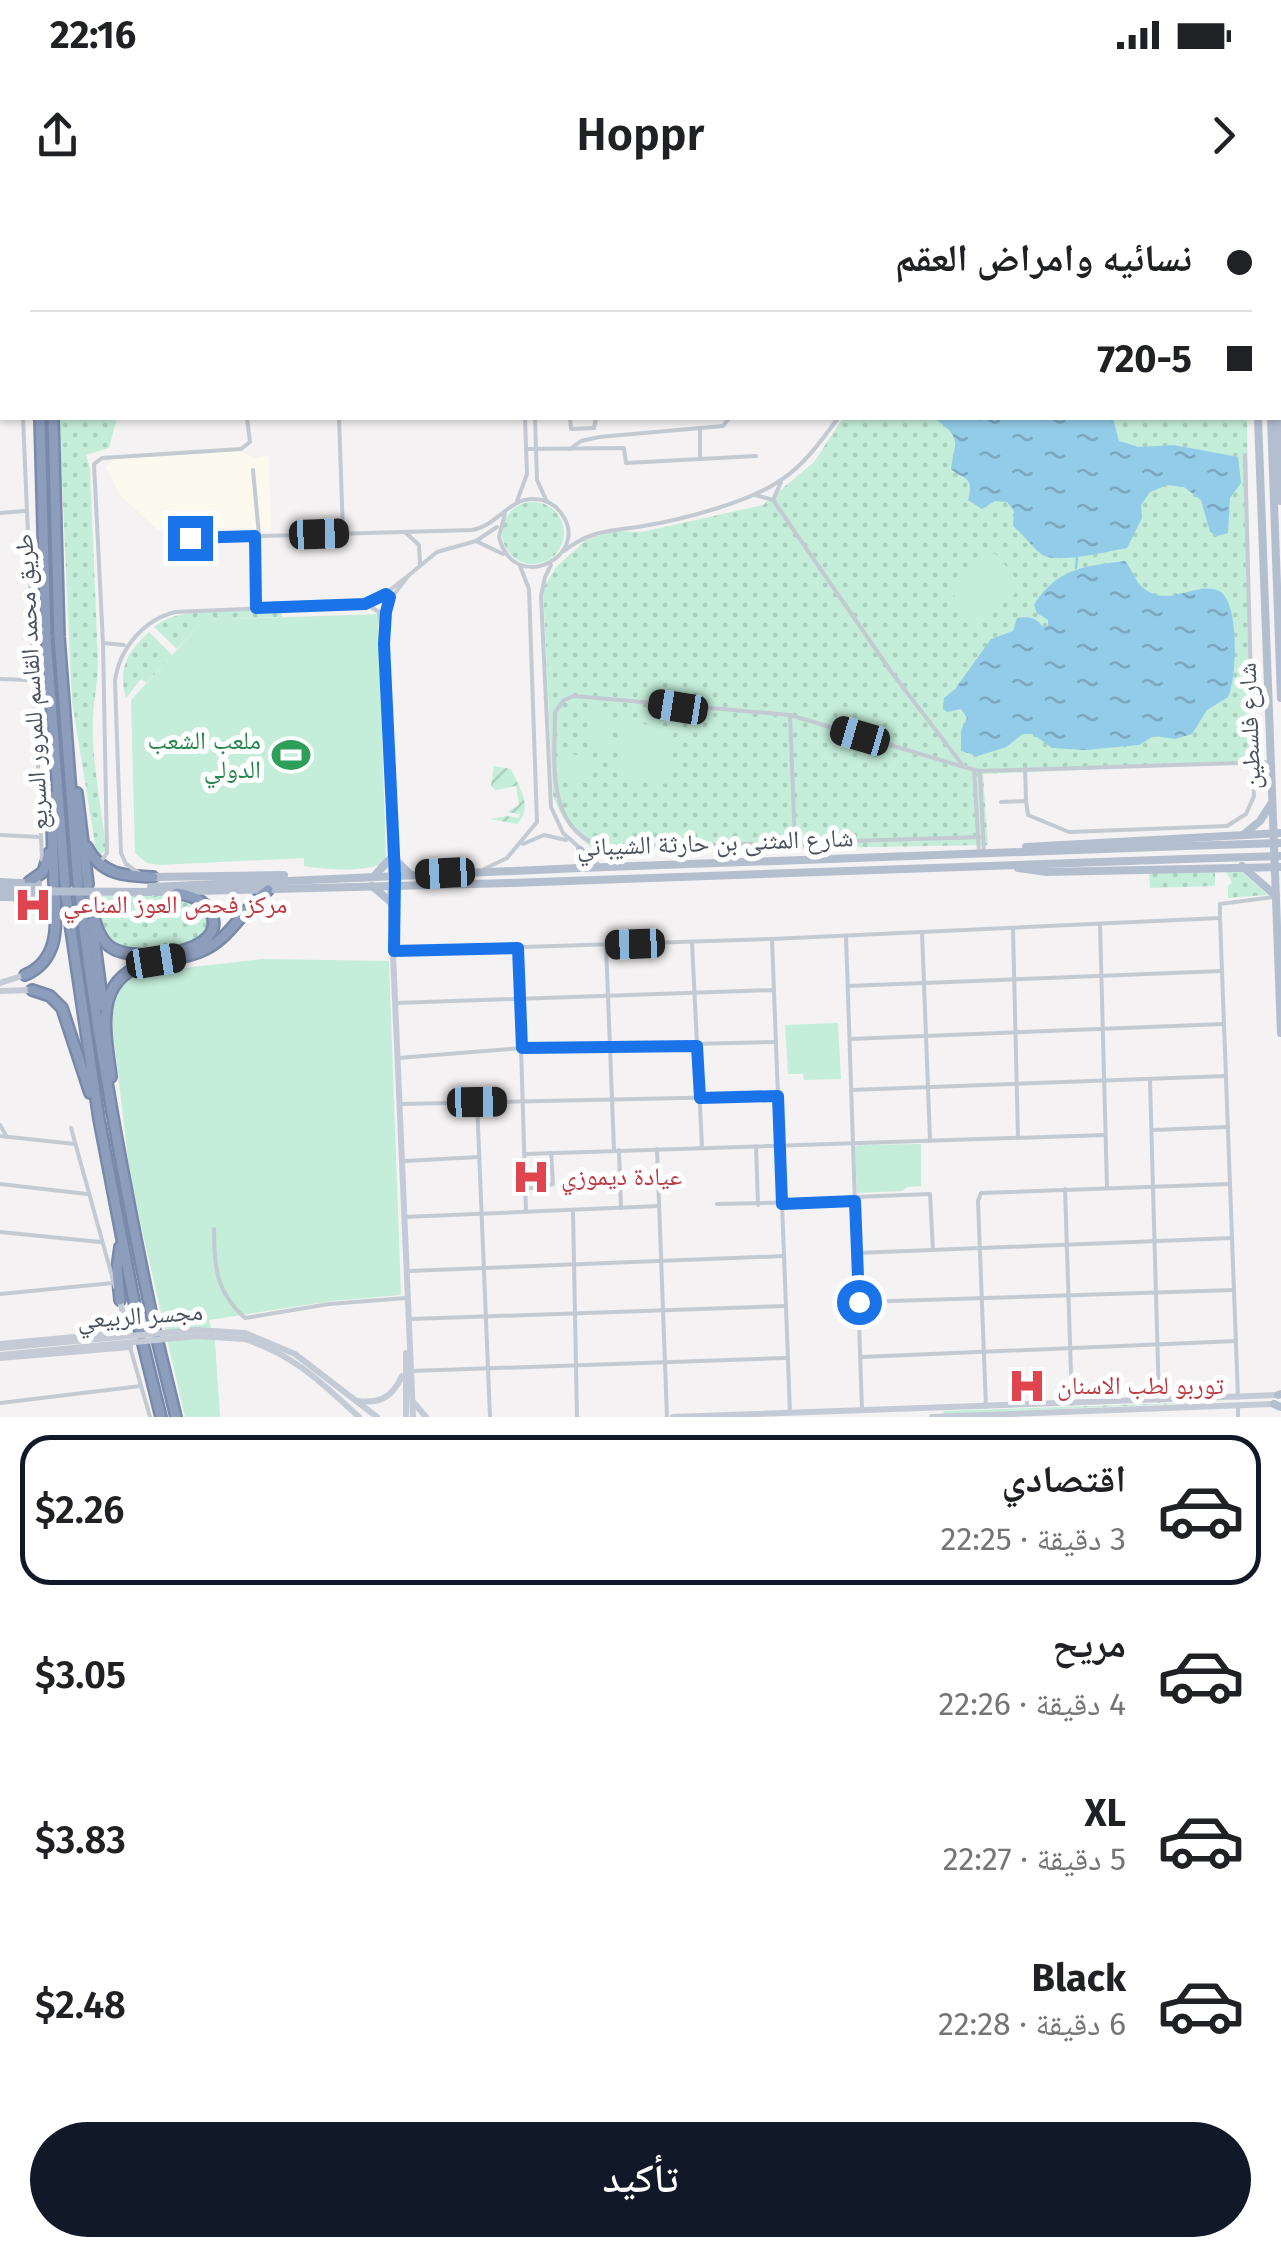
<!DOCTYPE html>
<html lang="ar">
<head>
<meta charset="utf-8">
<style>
	:root { --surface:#fff; --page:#f2f2f2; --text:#202124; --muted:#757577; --line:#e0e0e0; --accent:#111827 }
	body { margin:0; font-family:"Fira Sans","Noto Naskh Arabic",sans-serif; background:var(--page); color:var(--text); direction:rtl; height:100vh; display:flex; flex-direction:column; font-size:38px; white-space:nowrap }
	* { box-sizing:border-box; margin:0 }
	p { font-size:32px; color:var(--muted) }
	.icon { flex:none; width:55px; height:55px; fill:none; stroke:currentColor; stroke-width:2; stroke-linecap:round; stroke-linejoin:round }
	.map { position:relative; height:1217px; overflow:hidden; direction:ltr }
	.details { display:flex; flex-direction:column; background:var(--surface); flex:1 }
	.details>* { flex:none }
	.banner { position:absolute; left:0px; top:0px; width:1282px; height:220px; box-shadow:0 2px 8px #0004; direction:rtl; display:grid; align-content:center; height:220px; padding:0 30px; background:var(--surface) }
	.end { position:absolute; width:45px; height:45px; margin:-22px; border:12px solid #1a73e8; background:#fff; box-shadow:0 0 0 5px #fff }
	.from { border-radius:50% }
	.car { position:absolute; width:30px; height:60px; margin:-30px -15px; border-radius:12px; box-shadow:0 0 8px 2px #0007; background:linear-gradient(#222 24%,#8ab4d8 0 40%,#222 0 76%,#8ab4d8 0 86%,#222 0) }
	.banner b { display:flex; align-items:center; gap:35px; height:95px; font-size:38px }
	.banner b+b { border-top:2px solid var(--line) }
	.banner i { width:25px; height:25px; background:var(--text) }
	ul { padding:18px 0 0; list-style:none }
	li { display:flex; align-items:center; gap:30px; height:150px; margin:0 20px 15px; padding:0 10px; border:5px solid transparent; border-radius:30px }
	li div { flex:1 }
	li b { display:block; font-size:38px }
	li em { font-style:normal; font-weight:600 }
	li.on { border-color:var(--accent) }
	li>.icon { width:90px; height:90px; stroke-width:1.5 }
	.action { display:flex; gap:20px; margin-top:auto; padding:20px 30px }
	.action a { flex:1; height:115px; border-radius:60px; background:var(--accent); color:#fff; font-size:40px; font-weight:600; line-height:115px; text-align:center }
	.status { display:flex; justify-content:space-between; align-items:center; height:70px; padding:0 50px; background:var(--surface); direction:ltr }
	.status svg { height:28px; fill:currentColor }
	header { display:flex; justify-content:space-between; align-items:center; height:130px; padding:0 30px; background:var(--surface); font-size:45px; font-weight:600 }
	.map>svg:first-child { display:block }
	.commercial { fill:#fcfaee }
	.grass { fill:url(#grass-dots) }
	.park { fill:#c4eed9 }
	.garden { fill:url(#garden-furrows) }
	.water { fill:url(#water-ripples) }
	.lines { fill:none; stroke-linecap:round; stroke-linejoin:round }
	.stream { stroke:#93cce9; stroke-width:2.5 }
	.highway-casing { stroke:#7889a9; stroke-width:14 }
	.street { stroke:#c4cad2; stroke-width:4 }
	.secondary { stroke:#c4cbd7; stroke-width:6 }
	.primary { stroke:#b3becf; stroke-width:8 }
	.highway { stroke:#8d9ebd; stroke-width:9 }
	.secondary-bridge { stroke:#c4cbd7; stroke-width:6 }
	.primary-bridge { stroke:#b3becf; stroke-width:8 }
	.route { stroke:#1a73e8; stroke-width:12 }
	.labels { text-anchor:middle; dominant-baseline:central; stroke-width:10; stroke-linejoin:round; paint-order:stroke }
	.street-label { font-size:25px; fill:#4a525f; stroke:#fff }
	.leisure-label { font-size:25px; fill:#27864d; stroke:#fff; text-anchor:end }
	.health-label { font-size:25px; fill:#be3a42; stroke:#fff; text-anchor:start }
</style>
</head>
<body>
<div class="status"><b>22:16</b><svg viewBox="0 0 49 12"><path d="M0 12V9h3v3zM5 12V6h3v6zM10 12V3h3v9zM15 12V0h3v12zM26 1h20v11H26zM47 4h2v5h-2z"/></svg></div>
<header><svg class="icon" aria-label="forward" viewBox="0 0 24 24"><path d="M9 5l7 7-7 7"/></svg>Hoppr<svg class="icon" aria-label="share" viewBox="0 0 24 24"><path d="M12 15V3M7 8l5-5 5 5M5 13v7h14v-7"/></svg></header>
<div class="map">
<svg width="1281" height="1217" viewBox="0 0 1281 1217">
	<defs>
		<pattern id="grass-dots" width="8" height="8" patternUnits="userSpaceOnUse" patternTransform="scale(2.5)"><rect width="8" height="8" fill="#c4eed9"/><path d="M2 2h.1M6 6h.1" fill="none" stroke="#aacebd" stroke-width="1.8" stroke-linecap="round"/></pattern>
		<pattern id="garden-furrows" width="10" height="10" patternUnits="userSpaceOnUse" patternTransform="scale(2.5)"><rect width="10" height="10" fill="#c4eed9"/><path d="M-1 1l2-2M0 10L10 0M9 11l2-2" fill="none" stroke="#aacebd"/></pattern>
		<pattern id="water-ripples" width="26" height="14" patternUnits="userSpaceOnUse" patternTransform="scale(2.5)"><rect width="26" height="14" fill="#93cce9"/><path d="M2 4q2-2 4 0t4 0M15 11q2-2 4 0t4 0" fill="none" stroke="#7aa8c0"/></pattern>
	</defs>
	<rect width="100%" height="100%" fill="#f4f2f2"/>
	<polygon class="commercial" points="238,251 256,258 269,256 271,331 261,332 260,328 157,329 120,295 106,267 114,259"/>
	<g class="grass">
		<path d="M59 218H117L109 248 86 255 90 269 98 462C98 481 94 498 93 517 91 562 102 607 106 651L97 656 72 501Z"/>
		<path d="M843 218H1247L1252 563 983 574 988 645 598 652C576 637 561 620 553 595L543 389 556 367 586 340 611 331 642 332 763 305 814 262Z"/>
		<circle cx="533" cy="333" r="31"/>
		<path d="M282 409V417L204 420 177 449 154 427C181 404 247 411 282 409Z"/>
		<path d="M149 432 172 455 146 483 141 479 126 498C118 469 127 452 149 432Z"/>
		<polygon points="1215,671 1215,686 1150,688 1149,673"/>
		<polygon points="1241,671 1267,694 1267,695 1228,698 1228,686 1232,682 1226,672"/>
		<path d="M94 696H167L193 702 204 710 209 726C194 751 130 763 109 740 98 728 96 712 94 696Z"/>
		<polygon points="1243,1201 944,1214 943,1212 945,1211"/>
	</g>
	<g class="park">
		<polygon points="995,353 1023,387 978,425 950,391"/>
		<path d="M378 414 386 656 383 664C360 672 328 670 304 666V658L159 665 147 663 135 653 131 500 204 420Z"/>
		<polygon points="592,512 611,513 609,550 590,549"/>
		<polygon points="622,522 674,527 669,584 617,579"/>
		<polygon points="561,555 590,555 590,583 560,582"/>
		<polygon points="263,759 389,761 401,1095 332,1101 209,1120 215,1142 220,1217 185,1217 130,977 113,831 112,800 117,785 130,774"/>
		<polygon points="838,823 841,879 804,880 803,874 788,874 785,825"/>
		<polygon points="921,944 921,986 907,987 902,991 857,993 855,947 858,945"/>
	</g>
	<path class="garden" d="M494 566 511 569C519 587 534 607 517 624L490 619 507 616 519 618 520 614 507 612 519 605 516 586 496 590 491 586Z"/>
	<g class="water">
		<path d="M934 218H1113L1119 241 1139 247 1174 245 1238 257 1241 283 1230 298 1228 333 1217 336 1210 332 1201 300 1184 287 1167 285 1150 292 1141 305 1142 318 1127 348C1108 351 1057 365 1041 354 1032 346 1022 334 1013 326L1014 311 1007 302 995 301 982 309 968 300C975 275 963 280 951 269 955 240 963 239 934 218Z"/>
		<path d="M1125 361C1132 369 1135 381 1142 387 1168 410 1196 380 1219 391 1240 401 1237 479 1228 497L1207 510 1192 534 1175 539 1154 536 1139 545 1086 550 1052 548 1033 534H1023L1006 547 978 556 961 551V531L967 518 961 509 947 512 943 509 944 498 955 489 991 439 1013 431 1017 418C1029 416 1036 417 1043 427L1048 426V420L1037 413 1034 405C1056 368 1086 366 1125 361Z"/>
	</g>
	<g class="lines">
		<polyline class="stream" points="1076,368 1077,356"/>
		<g class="highway-casing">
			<g id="highway">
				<polyline points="34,0 34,2"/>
				<polyline points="47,0 47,2"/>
				<polyline points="40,218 46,437 65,684"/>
				<polyline points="53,218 59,437 78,684"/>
				<polyline points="77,593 88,684"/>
				<polyline points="51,596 54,684"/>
				<path d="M87 647C101 675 125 676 153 677"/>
				<polyline points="29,682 43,672 49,653"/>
				<polyline points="66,696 99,919 140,1132"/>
				<path d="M80 696C97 842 124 986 155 1131"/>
				<path d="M90 696C93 712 95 734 109 746 131 765 234 754 210 711 203 699 189 695 177 693"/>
				<polyline points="92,722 103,806"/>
				<path d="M25 775C58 761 57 728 55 696"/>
				<polyline points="32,790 50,796 62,808 90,893"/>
				<path d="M111 877C105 827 92 776 153 762 171 758 189 758 206 749 233 735 244 707 268 690"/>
				<polyline points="120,1047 117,1069 120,1100"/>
				<polyline points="158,1143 176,1217"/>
				<polyline points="143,1144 161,1217"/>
			</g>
		</g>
		<g class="street">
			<polyline points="18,0 18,2"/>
			<polyline points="518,0 518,2"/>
			<polyline points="529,0 529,2"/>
			<polyline points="590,0 590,2"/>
			<polyline points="637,0 637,2"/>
			<polyline points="719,0 719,2"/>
			<polyline points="913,0 913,2"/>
			<polyline points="0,53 2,53"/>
			<polyline points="0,173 2,174"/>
			<polyline points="23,218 42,660"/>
			<polyline points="339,218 343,333"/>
			<polyline points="535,218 537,280 547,302"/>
			<polyline points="570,218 571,229 594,228 596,218"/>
			<polyline points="700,228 700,259"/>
			<polyline points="526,249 624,248 626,263 756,256"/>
			<polyline points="570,249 581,241 599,237 723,226 729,218"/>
			<polyline points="253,270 259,335"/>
			<polyline points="755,295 773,300 892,473 964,567 980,571 1271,562"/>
			<polyline points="773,300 781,282"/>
			<polyline points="517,301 527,274 525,218"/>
			<polyline points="0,313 25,311"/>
			<polyline points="405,332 419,345 420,365"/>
			<path d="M190 338 472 330C497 326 509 298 534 299 544 299 555 304 561 313 593 355 514 397 499 337L505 313"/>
			<polyline points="255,338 256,408"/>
			<polyline points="476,341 503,354"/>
			<path d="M564 351C592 329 610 332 643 326 681 320 750 302 781 280 804 265 822 240 838 218"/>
			<polyline points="551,365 545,377 541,396 551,607 563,633 598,664"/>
			<polyline points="366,404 379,412 383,440 390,675"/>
			<polyline points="385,435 388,402 409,375 437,352 476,341 497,327"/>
			<polyline points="103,443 124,445"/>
			<polyline points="0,479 30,480"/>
			<polyline points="790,515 795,643"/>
			<path d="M964 567 790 515 574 496 564 500 555 512C555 561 544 631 606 648L983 637"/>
			<polyline points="1025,568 1026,601"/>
			<polyline points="974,570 979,653"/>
			<polyline points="980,573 984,653"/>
			<polyline points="390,580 395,675"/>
			<polyline points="1001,602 1026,601 1028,615 1069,632 1227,626 1246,614 1254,596 1245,255"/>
			<polyline points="0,635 40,637"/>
			<polyline points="523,644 544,635 566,640"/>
			<polyline points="101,661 107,653 103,443 94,264 102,258 241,249 250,242 247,218"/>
			<polyline points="484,669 507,658 537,622 529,389 520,366"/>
			<path d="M139 673 126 664 121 653 115 481C119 449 144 419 176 412L365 404 381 397 409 375"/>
			<polyline points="1220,718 1238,1198"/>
			<polyline points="1100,724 1107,988"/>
			<polyline points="1013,729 1018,938"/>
			<polyline points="922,732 930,940"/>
			<polyline points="846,736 862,1211"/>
			<polyline points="772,739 790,1213"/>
			<polyline points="692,742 702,947"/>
			<polyline points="606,745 614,950"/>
			<polyline points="518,747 526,1012"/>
			<polyline points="394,751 772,739 1220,718 1220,704 1274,697"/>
			<polyline points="848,786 1222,771"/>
			<polyline points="396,803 774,790"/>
			<polyline points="850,839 1224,824"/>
			<polyline points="398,858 522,848 776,842"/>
			<polyline points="1150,881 1159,1201"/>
			<polyline points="851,890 1226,876"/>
			<polyline points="477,902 490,1217"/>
			<polyline points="400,904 778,896"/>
			<polyline points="0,925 7,937"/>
			<polyline points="71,928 115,1087"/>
			<polyline points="1153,930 1228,927"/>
			<polyline points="0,936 75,944"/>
			<polyline points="756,946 758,1005"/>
			<polyline points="657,949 667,1217"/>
			<polyline points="619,950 621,1008"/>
			<polyline points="525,954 1105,935"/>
			<polyline points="404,961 479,957"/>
			<polyline points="0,984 87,994"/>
			<polyline points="526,989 553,984 551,953"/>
			<polyline points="1065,989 1072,1204"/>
			<polyline points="856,997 930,994 933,1050"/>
			<polyline points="717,1004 855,1001"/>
			<polyline points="573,1012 577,1217"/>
			<polyline points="404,1017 659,1006"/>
			<path d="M214 1029C214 1067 216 1092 245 1118L329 1104 406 1098"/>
			<polyline points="0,1032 100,1042"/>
			<polyline points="857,1053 1232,1038"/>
			<polyline points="409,1071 784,1056"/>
			<polyline points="0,1094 113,1083"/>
			<polyline points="859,1102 1234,1090"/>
			<polyline points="411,1119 786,1106"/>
			<polyline points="130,1147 150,1217"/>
			<polyline points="861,1157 1236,1141"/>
			<polyline points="411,1171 786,1158"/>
			<polyline points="0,1203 141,1186"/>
			<polyline points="1238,1205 1238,1217"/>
			<polyline points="986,1207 978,1001 981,993 1230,984"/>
		</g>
		<g class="secondary">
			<polyline points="390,684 413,1217"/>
			<polyline points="0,783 25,775"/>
			<polyline points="0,791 32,790"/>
			<polyline points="120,1100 127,1133"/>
			<polyline points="245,1133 295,1154 377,1217"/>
			<path d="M244 1139C293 1154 322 1183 359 1217"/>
			<polyline points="0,1144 127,1132"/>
			<polyline points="0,1158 130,1147 130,1144"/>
			<path d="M358 1201C381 1204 393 1196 402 1176"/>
			<polyline points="414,1203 426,1217"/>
			<polyline points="406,1217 406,1153"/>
			<polyline points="673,1217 1280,1195"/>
			<polyline points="932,1217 1275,1204"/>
		</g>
		<g class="primary">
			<polyline points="1250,0 1250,2"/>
			<polyline points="1264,0 1264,2"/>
			<polyline points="1270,0 1270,2"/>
			<polyline points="1258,218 1281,833"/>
			<polyline points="1271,218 1281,498"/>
			<polyline points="1278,218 1281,301"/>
			<polyline points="1244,634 1260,621 1271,604"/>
			<polyline points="1026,647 1281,633"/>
			<polyline points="580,650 580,668"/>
			<polyline points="394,659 411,675"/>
			<polyline points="1242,666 1276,696"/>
			<polyline points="1018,668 1047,672 1281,667"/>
			<polyline points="376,674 390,659"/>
			<polyline points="153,677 284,675"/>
			<polyline points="0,682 38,684"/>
			<polyline points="372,686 391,702"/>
			<polyline points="151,687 580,668 1185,646"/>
			<polyline points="156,692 511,683 1185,659"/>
			<polyline points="0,697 55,698"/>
			<polyline points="1278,1195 1281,1194"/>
			<polyline points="1274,1204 1281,1207"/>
		</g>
		<use href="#highway" class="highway"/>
		<g class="secondary-bridge">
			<polyline points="0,1148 196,1130 245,1133"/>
			<polyline points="0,1155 197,1136 244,1139"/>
		</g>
		<g class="primary-bridge">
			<polyline points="1185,646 1281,643"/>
			<polyline points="1185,659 1281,656"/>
			<polyline points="0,686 36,687"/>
			<polyline points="0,691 151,692"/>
		</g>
	</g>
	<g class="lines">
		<polyline class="route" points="190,338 255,336 256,408 365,404 386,394 390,397 386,412 384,444 395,675 394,751 518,748 522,848 697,846 700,898 778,896 782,1004 855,1001 859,1102"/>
	</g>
	<defs>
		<g id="stadium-bare" transform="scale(3)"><path d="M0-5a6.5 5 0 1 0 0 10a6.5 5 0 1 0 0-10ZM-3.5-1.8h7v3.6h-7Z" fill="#2e9e5b" stroke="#fff" stroke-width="2.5" paint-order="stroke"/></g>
		<g id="hospital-bare" transform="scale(3)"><path d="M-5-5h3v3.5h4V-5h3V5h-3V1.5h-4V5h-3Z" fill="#e0444e" stroke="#fff" stroke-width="2.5" paint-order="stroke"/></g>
	</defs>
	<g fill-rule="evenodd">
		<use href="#stadium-bare" x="291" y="555"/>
		<use href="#hospital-bare" x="33" y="705"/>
		<use href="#hospital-bare" x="531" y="977"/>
		<use href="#hospital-bare" x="1027" y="1186"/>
	</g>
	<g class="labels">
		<g class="street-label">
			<text transform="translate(32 482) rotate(-93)">طريق محمد القاسم للمرور السريع</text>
			<text transform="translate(1250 526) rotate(-92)">شارع فلسطين</text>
			<text transform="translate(715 643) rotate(-2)">شارع المثنى بن حارثة الشيباني</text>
			<text transform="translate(140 1116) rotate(-4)">مجسر الربيعي</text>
		</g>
		<g class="leisure-label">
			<text x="261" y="541">ملعب الشعب<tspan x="261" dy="29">الدولي</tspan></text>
		</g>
		<g class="health-label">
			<text x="63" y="705">مركز فحص العوز المناعي</text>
			<text x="561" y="977">عيادة ديموزي</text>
			<text x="1057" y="1186">توربو لطب الاسنان</text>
		</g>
	</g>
</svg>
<i class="end from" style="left:859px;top:1102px"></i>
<i class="end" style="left:190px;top:338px"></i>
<i class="car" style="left:319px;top:334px;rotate:88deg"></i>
<i class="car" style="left:678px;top:507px;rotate:279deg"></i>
<i class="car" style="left:860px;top:536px;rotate:286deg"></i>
<i class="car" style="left:445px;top:673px;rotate:267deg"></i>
<i class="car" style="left:635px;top:744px;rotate:268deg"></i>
<i class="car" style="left:156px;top:761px;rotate:81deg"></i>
<i class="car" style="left:477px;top:902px;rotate:89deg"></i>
<div class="banner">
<b><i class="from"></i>نسائيه وامراض العقم</b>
<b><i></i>720-5</b>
</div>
</div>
<section class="details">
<ul>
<li class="on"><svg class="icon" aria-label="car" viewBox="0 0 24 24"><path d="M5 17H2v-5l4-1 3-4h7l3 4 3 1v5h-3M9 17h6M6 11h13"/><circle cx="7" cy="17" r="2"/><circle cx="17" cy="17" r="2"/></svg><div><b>اقتصادي</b><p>3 دقيقة · 22:25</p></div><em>$2.26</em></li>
<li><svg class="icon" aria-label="car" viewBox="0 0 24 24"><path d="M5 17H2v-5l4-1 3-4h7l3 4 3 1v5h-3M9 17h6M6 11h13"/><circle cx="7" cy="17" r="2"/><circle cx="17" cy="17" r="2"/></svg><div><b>مريح</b><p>4 دقيقة · 22:26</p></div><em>$3.05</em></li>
<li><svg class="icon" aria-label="car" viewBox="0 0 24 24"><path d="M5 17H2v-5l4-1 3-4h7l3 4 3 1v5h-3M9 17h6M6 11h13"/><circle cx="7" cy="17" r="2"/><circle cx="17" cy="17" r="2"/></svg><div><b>XL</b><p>5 دقيقة · 22:27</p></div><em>$3.83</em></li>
<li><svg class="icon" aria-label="car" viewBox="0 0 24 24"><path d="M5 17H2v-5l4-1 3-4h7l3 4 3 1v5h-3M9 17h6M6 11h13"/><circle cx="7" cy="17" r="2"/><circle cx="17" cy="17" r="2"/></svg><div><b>Black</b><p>6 دقيقة · 22:28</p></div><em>$2.48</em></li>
</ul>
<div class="action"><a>تأكيد</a></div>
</section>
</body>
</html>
